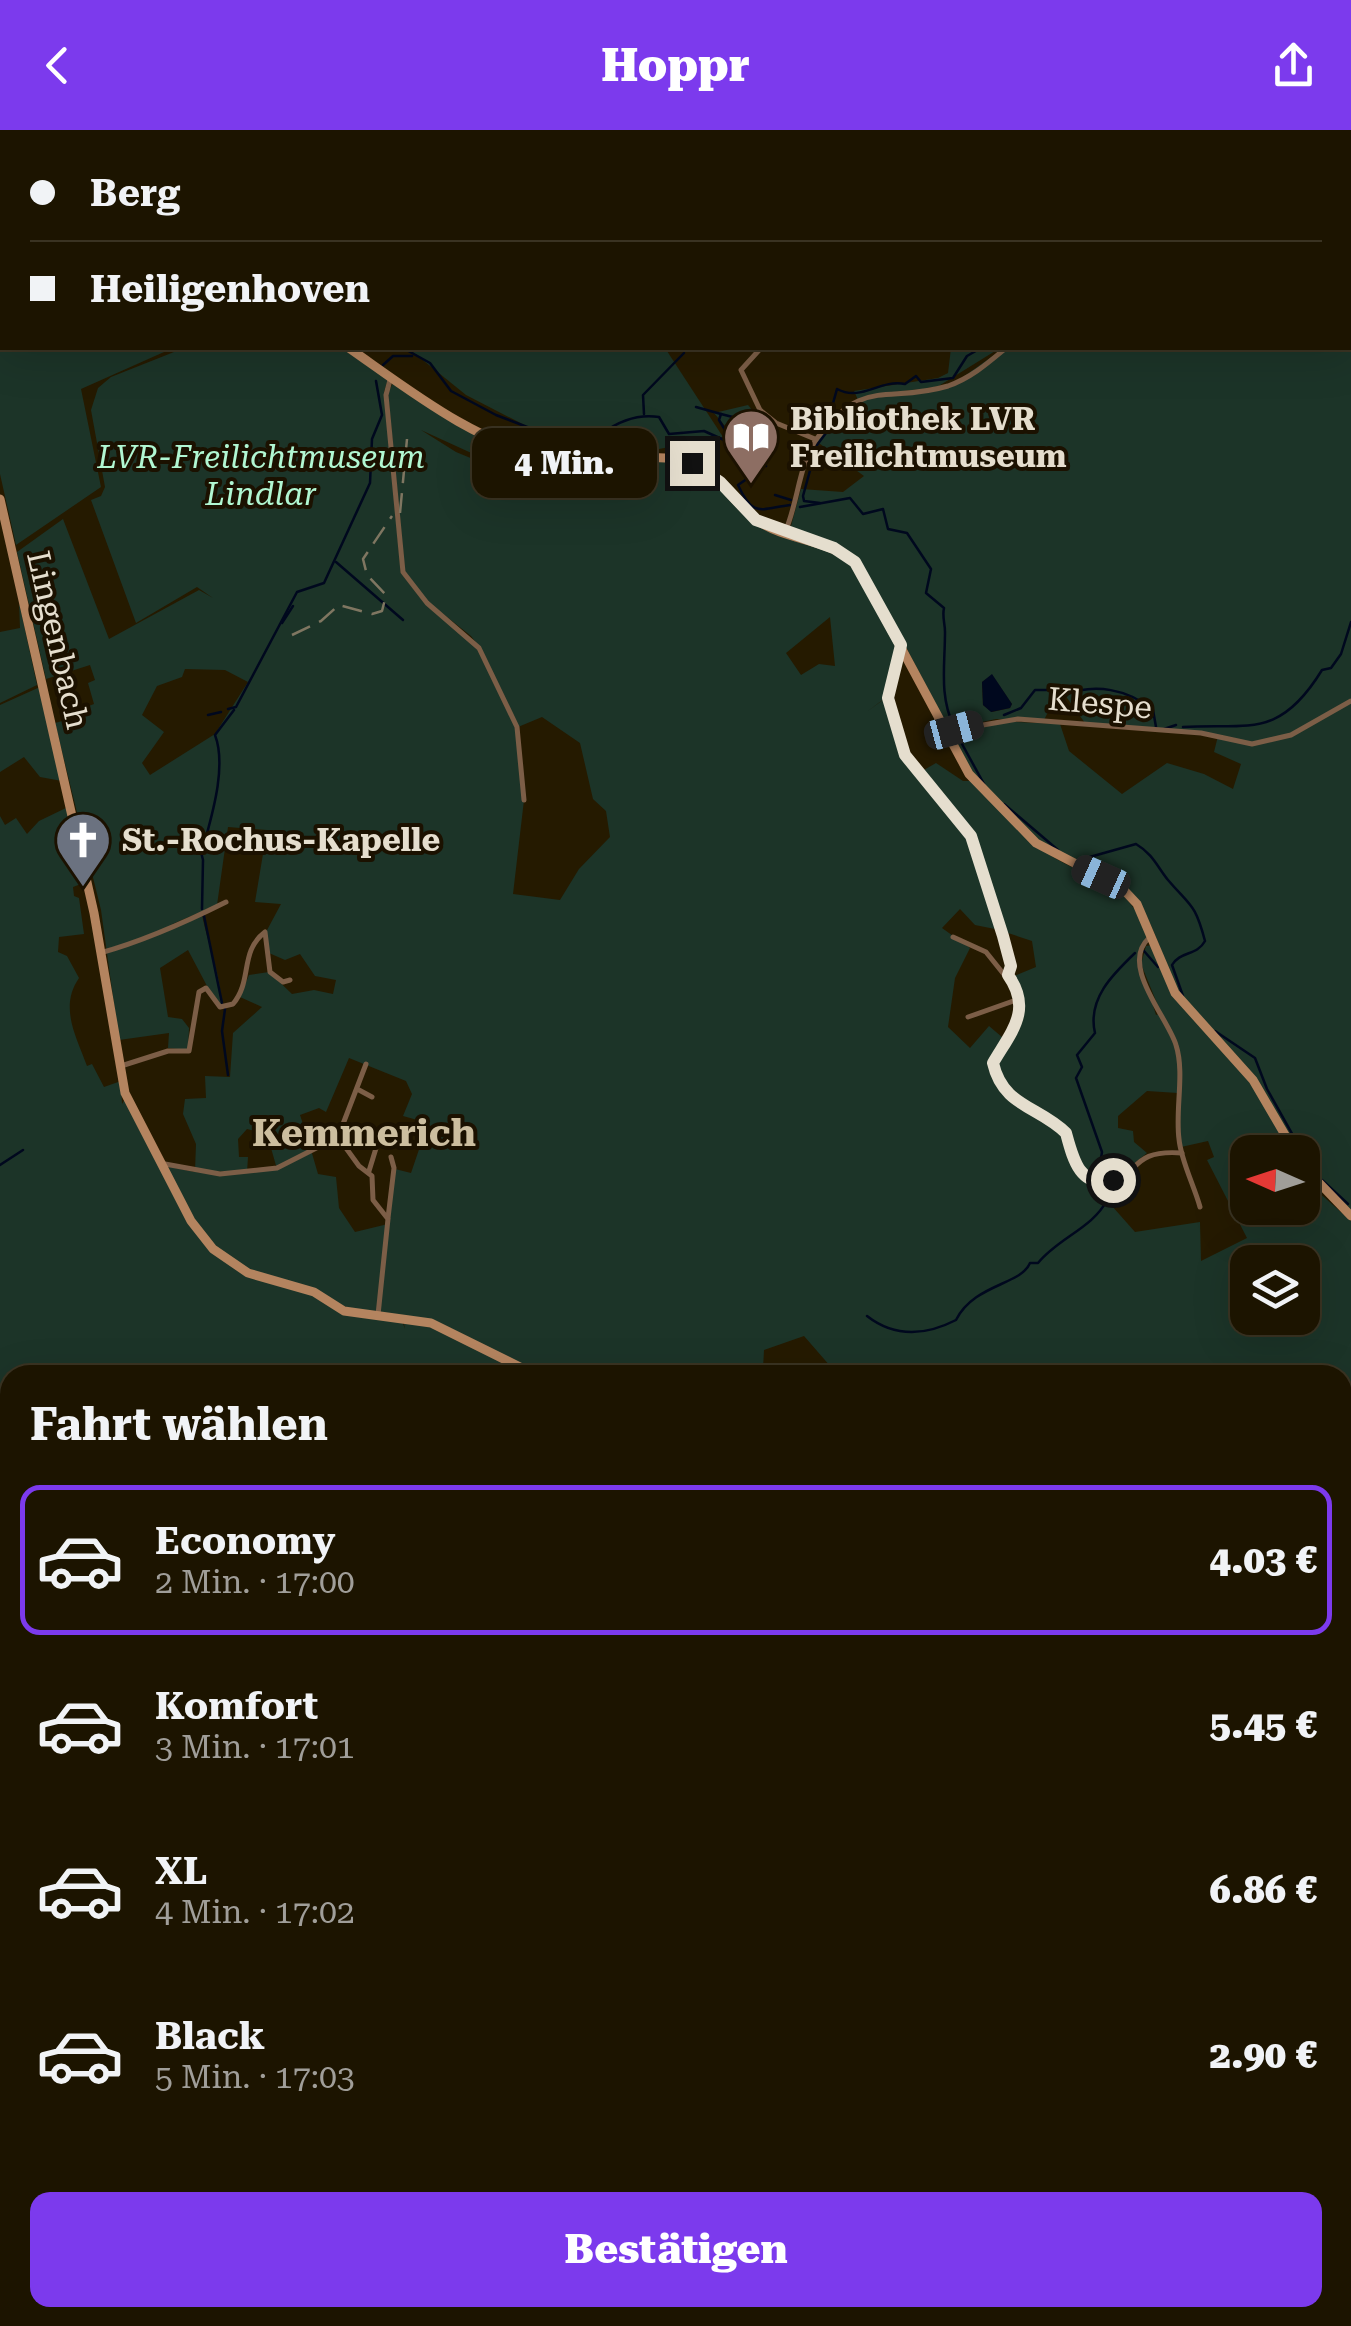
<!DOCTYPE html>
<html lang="de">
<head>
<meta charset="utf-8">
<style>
	:root { --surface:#1c1400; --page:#251d0a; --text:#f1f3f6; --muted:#a09e99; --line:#3a3322; --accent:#7c3aed }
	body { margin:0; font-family:"Roboto Serif",serif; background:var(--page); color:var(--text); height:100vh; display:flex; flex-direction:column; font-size:38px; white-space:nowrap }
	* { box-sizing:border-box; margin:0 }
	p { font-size:32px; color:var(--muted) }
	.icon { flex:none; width:55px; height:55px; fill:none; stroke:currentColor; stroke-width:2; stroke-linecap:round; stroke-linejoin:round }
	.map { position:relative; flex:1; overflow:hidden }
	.side { position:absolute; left:0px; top:1235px; width:1352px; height:962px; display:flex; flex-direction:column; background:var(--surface); border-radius:30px 30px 0 0; box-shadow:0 10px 40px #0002,0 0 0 2px var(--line) }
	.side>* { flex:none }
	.top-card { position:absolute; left:0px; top:0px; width:1352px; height:220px; box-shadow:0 10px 40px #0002,0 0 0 2px var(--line); display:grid; align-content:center; height:220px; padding:0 30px; background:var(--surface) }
	.needle { width:65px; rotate:273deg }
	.buttons { position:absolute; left:1230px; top:1005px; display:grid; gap:20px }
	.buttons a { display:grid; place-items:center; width:90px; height:90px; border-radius:20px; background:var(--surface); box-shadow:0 10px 40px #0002,0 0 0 2px var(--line); font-size:50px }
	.end { position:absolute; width:45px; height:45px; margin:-22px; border:12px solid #e5dece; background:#111; box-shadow:0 0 0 5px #111 }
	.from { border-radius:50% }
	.bubble { position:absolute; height:70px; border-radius:20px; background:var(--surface); box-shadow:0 10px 40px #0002,0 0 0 2px var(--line); font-size:32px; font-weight:800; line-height:70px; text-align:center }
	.car { position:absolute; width:30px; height:60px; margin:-30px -15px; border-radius:12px; box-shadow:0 0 8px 2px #0007; background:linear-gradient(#222 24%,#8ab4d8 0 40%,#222 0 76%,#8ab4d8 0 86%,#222 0) }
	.top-card b { display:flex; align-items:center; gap:35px; height:95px; font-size:38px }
	.top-card b+b { border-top:2px solid var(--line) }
	.top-card i { width:25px; height:25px; background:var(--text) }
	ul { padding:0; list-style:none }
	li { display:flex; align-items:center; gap:30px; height:150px; margin:0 20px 15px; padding:0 10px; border:5px solid transparent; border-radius:20px }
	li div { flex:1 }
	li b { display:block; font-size:38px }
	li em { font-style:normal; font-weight:800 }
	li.active { border-color:var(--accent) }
	li>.icon { width:90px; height:90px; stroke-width:1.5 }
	h2 { padding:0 30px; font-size:45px; line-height:120px }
	.primary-button { display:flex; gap:20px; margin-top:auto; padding:20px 30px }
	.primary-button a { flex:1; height:115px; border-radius:20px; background:var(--accent); color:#fff; font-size:40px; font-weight:800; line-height:115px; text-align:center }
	header { display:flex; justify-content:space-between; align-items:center; height:130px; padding:0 30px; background:var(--accent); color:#fff; font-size:45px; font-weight:800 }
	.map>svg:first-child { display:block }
	.green { fill:#1c3428; fill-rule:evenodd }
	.water { fill:#00081e }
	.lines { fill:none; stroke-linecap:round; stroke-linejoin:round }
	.stream { stroke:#00081e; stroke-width:2.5 }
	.river { stroke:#00081e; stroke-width:8 }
	.street { stroke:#7c5e47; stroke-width:5 }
	.secondary { stroke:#b4845f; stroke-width:9 }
	.rail { stroke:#7f7661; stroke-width:2.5; stroke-dasharray:20 10; stroke-linecap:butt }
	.route { stroke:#e5dece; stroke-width:12 }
	.labels { text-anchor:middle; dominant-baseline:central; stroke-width:8; stroke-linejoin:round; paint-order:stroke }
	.poi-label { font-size:32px; font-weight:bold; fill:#e5dece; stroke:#1b1100; text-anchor:start }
	.park-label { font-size:32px; font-style:italic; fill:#b1f7d2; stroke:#1b1100 }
	.street-label { font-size:32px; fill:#e5dece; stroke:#1b1100 }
	.quarter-label { font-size:38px; font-weight:bold; fill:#ccbe9f; stroke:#1b1100 }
</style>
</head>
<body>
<header><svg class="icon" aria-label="back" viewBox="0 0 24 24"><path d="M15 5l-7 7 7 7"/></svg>Hoppr<svg class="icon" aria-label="share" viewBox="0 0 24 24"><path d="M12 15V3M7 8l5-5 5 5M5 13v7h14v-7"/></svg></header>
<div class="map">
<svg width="1351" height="2196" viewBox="0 0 1351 2196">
	<rect width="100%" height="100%" fill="#251a00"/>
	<g class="green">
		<polygon points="0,0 187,2 2,2 2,218 173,218 81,259 101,357 16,415 0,344"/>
		<polygon points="260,0 607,0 608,2 261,2"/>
		<path d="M939 0H1351V1082L1313 1042 1316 1060 1351 1091V1748L1343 1754 1342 1245H826L831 1237 804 1206 764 1220 763 1239 735 1240 734 1245H540L433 1192 379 1185 382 1150 377 1185C347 1182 332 1168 306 1157 254 1137 231 1145 194 1093 206 1139 266 1145 304 1159 316 1164 326 1174 338 1180 356 1189 380 1187 401 1188L405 1199 403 1189 431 1195 533 1245H10V1467L0 1451V686L5 695 16 688 27 704 39 691 68 677 86 752 73 757 74 766 79 768 84 804 59 807 58 822 67 826 79 848C59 877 76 906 87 936L92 934 104 957 121 951 122 974 126 967 170 1052 168 1036C206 1047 238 1045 277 1039L267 1004 247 999 238 1009 239 1027H248L247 1042 195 1041 196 1014 183 984 185 969 206 968 205 946 230 947 233 903 262 877 240 867 249 845 269 842 292 864 314 860 333 864 336 850 315 846 300 824 285 830 269 823 266 802 281 774 255 772 267 700 228 697 217 775 170 795 202 785C208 815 221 846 222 876L216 873 188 820 160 838 168 887 182 889 189 898 188 920 168 918 169 903 119 910 101 780 55 593 87 584 86 577 94 574 88 553 95 550 90 535 46 549 17 422 63 389 109 509 199 460 213 468 197 457 136 493 91 370 101 366 105 357 91 280 98 258 111 247 174 222 195 218H341L388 249 384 262 401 443 426 475 477 518 516 597 524 670 513 764 560 770 579 739 610 707 606 681 593 669 580 613 542 587 518 597 483 522 471 506 428 472 405 442 388 263 393 253C451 293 518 339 592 340 625 340 658 323 691 334 721 345 732 378 758 395 778 407 801 408 823 416 865 430 881 478 900 515L889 565 868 581 883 570 889 573 904 625 917 644 936 633 963 651H972C997 677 1021 707 1053 727 1100 755 1122 747 1148 803L1138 828 1156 885 1161 883 1141 834 1146 816 1152 815 1171 862 1176 860C1163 829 1153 787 1130 763 1111 743 1079 737 1056 723 1022 702 958 642 951 602L995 591 1060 594 1069 621 1122 664 1167 633 1204 644 1233 659 1241 634 1214 622 1218 606 1085 593 1060 558 1044 590 996 589 949 599 867 443 847 423 793 403 791 396 801 359 843 362 864 346 816 311 858 270 854 261 938 248 948 243 951 218H1000L937 257 870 265 862 268 953 254 1004 218H1350V2ZM421 300 491 332 566 358 535 351 519 361 510 356 507 343 456 322ZM830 487 835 536 819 534 801 545 786 523ZM185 539 225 540 248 552 215 604 150 645 142 633 164 602 142 585 157 556 182 547ZM992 545 1012 574 1010 578 992 582 983 575 982 552ZM960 779 975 795 1000 800 994 781 1002 801 1032 811 1036 837 1012 847 1022 882 1009 913 989 896 970 918 948 897 955 848 970 818 942 798ZM349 928 406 951 412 964 403 986 428 993 411 1043 395 1039 388 1094 355 1102 339 1078 336 1047 318 1044 311 1020 293 1032 311 1018 300 985 319 978 326 982ZM1147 961 1178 963 1181 1017 1208 1011 1214 1027 1207 1030 1247 1108 1201 1131 1200 1092 1135 1102 1112 1076 1136 1064 1117 1049 1104 1054 1091 1049 1116 1048 1147 1023 1134 1012 1133 1001 1118 998V986ZM1248 1022H1302V1078H1248ZM1248 1132H1302V1188H1248Z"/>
		<polygon points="408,218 665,218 723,307 643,322 536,301 466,265"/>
		<polygon points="748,275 770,301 759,336 714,283"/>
		<polygon points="19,472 37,555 0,573 0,502 20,498"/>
		<polygon points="40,557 62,651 40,647 24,627 0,642 0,575"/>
		<polygon points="0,1456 10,1470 10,1654 0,1637"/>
		<polygon points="0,1712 10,1727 8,1906 0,1902"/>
		<polygon points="1351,1846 1351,2196 1274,2196 1268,2188 1342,2188 1342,1850"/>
		<polygon points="10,1951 10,2188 266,2188 264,2196 0,2196 0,1957"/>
		<polygon points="273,2188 1106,2188 1109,2196 357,2196 356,2192 355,2196 271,2196"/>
		<polygon points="1110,2188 1215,2188 1193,2196 1113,2196"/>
	</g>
	<polygon class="water" points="992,544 1012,574 1010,578 991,582 983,575 982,552"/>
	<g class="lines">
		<g class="stream">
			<polyline points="52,0 54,2"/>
			<polyline points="264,0 265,2"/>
			<polyline points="64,2 65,2"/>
			<polyline points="723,2 723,0"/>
			<polyline points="1213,2 1215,0"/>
			<path d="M403 218 430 233 451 261 496 285 548 305 575 309 592 301 603 303C619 291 639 284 659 287L669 304 704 301 742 318 755 330 754 344 738 355C753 388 760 379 790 375"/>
			<polyline points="691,220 696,218"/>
			<polyline points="383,235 393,226 412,226"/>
			<polyline points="696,277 721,284 719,290 734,315"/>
			<polyline points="644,284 643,265 684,223"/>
			<polyline points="721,284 752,292 766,336"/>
			<path d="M828 291 837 259C862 272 879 249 905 254L916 246 921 252 953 248 967 226 981 218"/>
			<polyline points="775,365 791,370"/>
			<polyline points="820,373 804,371 803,366 817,315 829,299"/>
			<path d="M800 377 850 368 863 384 883 379 888 399 907 403 931 439 926 463 944 478C942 487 945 493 945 502 945 536 939 565 954 597"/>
			<polyline points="336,432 403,490"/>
			<polyline points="282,493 293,476"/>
			<polyline points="228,579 236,577 297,462 324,453 370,353 372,309 382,285 376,251"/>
			<polyline points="208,585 221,582"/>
			<path d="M1004 585 1021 578 1035 560H1062L1064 565C1095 553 1128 559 1153 580L1156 597"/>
			<path d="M1183 597C1249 593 1279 610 1322 540L1331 538 1341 524 1351 492"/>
			<polyline points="1164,599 1176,595"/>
			<polyline points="956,603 984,654"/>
			<polyline points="958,607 972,598"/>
			<polyline points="1004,674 1058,720"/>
			<path d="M1079 730 1136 714C1153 724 1158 738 1168 750 1191 777 1195 773 1205 811 1197 826 1180 821 1172 835L1183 866"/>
			<path d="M202 779 203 730 198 710 206 707C214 678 226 634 215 605L234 580"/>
			<polyline points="204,786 222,873"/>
			<polyline points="1144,821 1158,837"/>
			<polyline points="225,879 222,901 228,945"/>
			<polyline points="1215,901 1255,928 1267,959 1313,1041"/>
			<polyline points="0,1035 23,1020"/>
			<path d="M1098 1047 1102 1022 1076 948 1082 937 1077 925 1095 903C1087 869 1113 844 1135 823"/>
			<polyline points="1322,1050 1348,1074"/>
			<path d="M867 1186C894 1207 925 1206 956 1190 974 1154 1021 1155 1030 1133H1038C1058 1108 1093 1098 1107 1070L1098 1057"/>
			<polyline points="1342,1332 1351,1332"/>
			<polyline points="0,1427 10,1445"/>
			<polyline points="1342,1566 1351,1566"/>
			<polyline points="673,2196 674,2188"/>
		</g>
		<polyline class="river" points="338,2196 339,2188"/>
		<g class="street">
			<polyline points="741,0 742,2"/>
			<polyline points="1241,2 1242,0"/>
			<polyline points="761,218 741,240 760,280 776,293 815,309"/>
			<polyline points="390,250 386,265 403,442 427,473 479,518 517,597 524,670"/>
			<path d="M785 402C798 374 799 331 818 307 864 246 888 274 948 256 971 248 988 233 1006 218"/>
			<polyline points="900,517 889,568 905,625 971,706 1003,806 1011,836 1008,845"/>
			<polyline points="948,601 1018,589 1201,603 1252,614 1291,605 1351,571"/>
			<path d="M953 807 986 822 1018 862 1020 888 994 937C1014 989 1054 981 1066 1004 1076 1023 1074 1058 1106 1053 1142 1047 1127 1019 1182 1023"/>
			<path d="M1149 808C1119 835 1168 888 1176 915 1185 943 1175 980 1179 1009 1181 1031 1194 1055 1200 1077"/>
			<path d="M100 823C144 811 186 792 226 772"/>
			<polyline points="968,887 1019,869"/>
			<path d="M121 936 168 921H189L199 862 206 858 220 877 233 874C253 850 239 822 265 802L270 842 283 852 290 850"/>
			<polyline points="359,960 372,967"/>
			<polyline points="338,1007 366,934"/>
			<polyline points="165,1034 220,1044 277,1038 338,1007 359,1036 372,1046 373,1070 388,1089 378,1185"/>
			<polyline points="369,1041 381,1002"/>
			<polyline points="388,1088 394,1038 391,1027"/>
		</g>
		<g class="secondary">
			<polyline points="188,0 189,2"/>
			<path d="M349 218C416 265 472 310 554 331 597 343 640 321 682 330 718 338 730 372 758 391 788 411 826 409 855 432L969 644 1036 713 1122 758 1137 774 1175 863 1253 950 1295 1022"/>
			<polyline points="0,369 94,783 125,963 191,1091 213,1119 248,1143 314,1162 344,1181 431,1193 536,1245"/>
			<polyline points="1302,1035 1351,1086"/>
			<polyline points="0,1641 10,1659"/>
			<polyline points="1342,1848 1351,1845"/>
			<polyline points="0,1915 10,1907"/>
			<polyline points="1108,2188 1111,2196"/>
			<polyline points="268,2196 270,2188"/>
		</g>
		<g class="rail">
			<polyline points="400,383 407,309"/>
			<polyline points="292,505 321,491 339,475 372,484 382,481 386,465 367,445 363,429 392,386"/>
		</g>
	</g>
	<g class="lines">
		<path class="route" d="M692 333 720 352 756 390 834 418 855 432 901 515 888 568 905 625 971 706 1003 806 1011 836 1008 845C1033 880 1011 902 993 933 1003 977 1039 976 1066 1003 1073 1029 1080 1059 1113 1050"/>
	</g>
	<defs>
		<g id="library-pin" transform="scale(2.875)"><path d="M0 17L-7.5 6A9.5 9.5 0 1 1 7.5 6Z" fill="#8d6e63" stroke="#1b1100"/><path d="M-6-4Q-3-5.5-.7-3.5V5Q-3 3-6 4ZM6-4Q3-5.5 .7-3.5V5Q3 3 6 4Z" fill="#fff"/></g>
		<g id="church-pin" transform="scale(2.875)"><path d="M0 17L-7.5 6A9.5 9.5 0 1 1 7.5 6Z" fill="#6b7280" stroke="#1b1100"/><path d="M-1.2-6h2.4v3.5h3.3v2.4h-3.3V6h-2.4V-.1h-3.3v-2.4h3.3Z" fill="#fff"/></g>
	</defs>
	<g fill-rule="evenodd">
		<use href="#library-pin" x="751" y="307"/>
		<use href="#church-pin" x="83" y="710"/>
	</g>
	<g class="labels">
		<g class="poi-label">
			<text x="790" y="289">Bibliothek LVR<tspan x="790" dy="37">Freilichtmuseum</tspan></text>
			<text x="122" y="710">St.-Rochus-Kapelle</text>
		</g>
		<g class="park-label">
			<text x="261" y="327">LVR-Freilichtmuseum<tspan x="261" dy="37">Lindlar</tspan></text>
		</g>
		<g class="street-label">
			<text transform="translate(58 510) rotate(77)">Lingenbach</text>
			<text transform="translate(1100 573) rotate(5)">Klespe</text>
		</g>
		<g class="quarter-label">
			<text x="364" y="1003">Kemmerich</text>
		</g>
	</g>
</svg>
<div class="buttons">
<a><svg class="needle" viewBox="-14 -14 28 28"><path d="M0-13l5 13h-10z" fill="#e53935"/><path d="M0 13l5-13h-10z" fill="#a09e99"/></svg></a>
<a><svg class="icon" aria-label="layers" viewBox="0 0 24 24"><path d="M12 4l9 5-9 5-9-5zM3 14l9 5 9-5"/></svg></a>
</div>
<i class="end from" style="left:1113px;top:1050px"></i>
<i class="end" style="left:692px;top:333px"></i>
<div class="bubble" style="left:472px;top:298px;width:185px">4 Min.</div>
<i class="car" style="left:954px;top:600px;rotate:75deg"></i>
<i class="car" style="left:1101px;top:747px;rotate:294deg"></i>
<div class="top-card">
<b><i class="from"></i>Berg</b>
<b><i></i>Heiligenhoven</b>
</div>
<section class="side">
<h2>Fahrt wählen</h2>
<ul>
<li class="active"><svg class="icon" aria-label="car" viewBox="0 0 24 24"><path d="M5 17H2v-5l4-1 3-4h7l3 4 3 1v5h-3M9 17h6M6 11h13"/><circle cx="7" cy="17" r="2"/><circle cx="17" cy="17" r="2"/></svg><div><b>Economy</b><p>2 Min. · 17:00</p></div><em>4.03 €</em></li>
<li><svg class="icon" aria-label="car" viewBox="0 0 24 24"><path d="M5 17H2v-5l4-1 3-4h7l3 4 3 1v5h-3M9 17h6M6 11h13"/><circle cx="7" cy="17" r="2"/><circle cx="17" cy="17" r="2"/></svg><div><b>Komfort</b><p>3 Min. · 17:01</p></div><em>5.45 €</em></li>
<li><svg class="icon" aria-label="car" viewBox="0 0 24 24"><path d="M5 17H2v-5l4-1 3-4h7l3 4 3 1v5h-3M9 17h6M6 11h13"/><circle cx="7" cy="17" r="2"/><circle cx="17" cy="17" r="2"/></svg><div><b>XL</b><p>4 Min. · 17:02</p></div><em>6.86 €</em></li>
<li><svg class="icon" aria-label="car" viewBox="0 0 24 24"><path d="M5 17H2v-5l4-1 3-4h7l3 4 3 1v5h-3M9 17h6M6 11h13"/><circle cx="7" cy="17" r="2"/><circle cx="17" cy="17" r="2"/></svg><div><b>Black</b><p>5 Min. · 17:03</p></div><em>2.90 €</em></li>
</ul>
<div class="primary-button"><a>Bestätigen</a></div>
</section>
</div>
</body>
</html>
